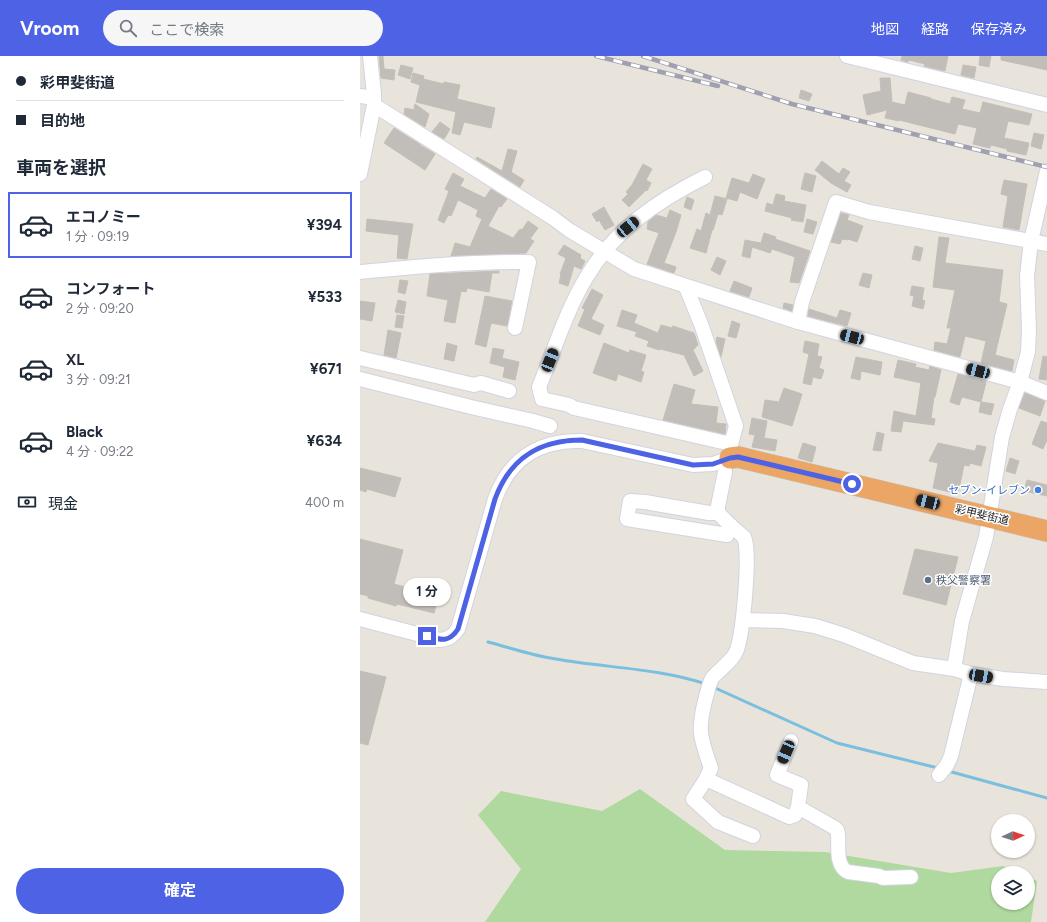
<!DOCTYPE html>
<html lang="ja">
<head>
<meta charset="utf-8">
<style>
	:root { --surface:#fff; --page:#f6f6f7; --text:#1f2937; --muted:#747a83; --line:#e0e1e3; --accent:#4d62e4 }
	body { margin:0; font-family:Figtree,"Noto Sans JP",sans-serif; background:var(--page); color:var(--text); height:100vh; display:flex; flex-direction:column; font-size:15px; white-space:nowrap }
	* { box-sizing:border-box; margin:0 }
	p { font-size:13px; color:var(--muted) }
	.icon { flex:none; width:22px; height:22px; fill:none; stroke:currentColor; stroke-width:2; stroke-linecap:round; stroke-linejoin:round }
	.map { position:relative; flex:1; overflow:hidden }
	.drawer { display:flex; flex-direction:column; background:var(--surface); width:360px }
	.drawer>* { flex:none }
	.banner { display:grid; align-content:center; height:88px; padding:0 16px; background:var(--surface) }
	.needle { width:26px; rotate:87deg }
	.tools { position:absolute; left:631px; top:758px; display:grid; gap:8px }
	.tools a { display:grid; place-items:center; width:44px; height:44px; border-radius:50%; background:var(--surface); box-shadow:0 1px 3px #0004; font-size:20px }
	.end { position:absolute; width:18px; height:18px; margin:-9px; border:5px solid #4d62e4; background:#fff; box-shadow:0 0 0 2px #fff }
	.from { border-radius:50% }
	.bubble { position:absolute; height:28px; border-radius:14px; background:var(--surface); box-shadow:0 1px 3px #0004; font-size:13px; font-weight:700; line-height:28px; text-align:center }
	.car { position:absolute; width:12px; height:24px; margin:-12px -6px; border-radius:5px; box-shadow:0 0 3px 1px #0007; background:linear-gradient(#222 24%,#8ab4d8 0 40%,#222 0 76%,#8ab4d8 0 86%,#222 0) }
	.banner b { display:flex; align-items:center; gap:14px; height:38px; font-size:15px }
	.banner b+b { border-top:1px solid var(--line) }
	.banner i { width:10px; height:10px; background:var(--text) }
	ul { padding:0; list-style:none }
	li { display:flex; align-items:center; gap:12px; height:66px; margin:0 8px 6px; padding:0 8px; border:2px solid transparent; border-radius:0px }
	li div { flex:1 }
	li b { display:block; font-size:15px }
	li em { font-style:normal; font-weight:700 }
	li.current { border-color:var(--accent) }
	li>.icon { width:36px; height:36px; stroke-width:1.5 }
	h2 { padding:0 16px; font-size:18px; line-height:48px }
	.pay { display:flex; align-items:center; gap:10px; height:44px; padding:0 16px; font-size:15px }
	.pay p { margin-inline-start:auto }
	.primary-button { display:flex; gap:8px; margin-top:auto; padding:8px 16px }
	.primary-button a { flex:1; height:46px; border-radius:24px; background:var(--accent); color:#fff; font-size:16px; font-weight:700; line-height:46px; text-align:center }
	header { display:flex; align-items:center; gap:24px; box-sizing:border-box; height:56px; padding:0 20px; background:var(--accent); color:#fff }
	header strong { font-size:19px }
	nav { display:flex; gap:22px; margin-inline-start:auto; font-size:14px }
	.search { width:280px; height:36px; background:var(--page); display:flex; align-items:center; gap:10px; box-sizing:border-box; padding:0 14px; border-radius:22px; color:var(--muted); font-size:15px }
	main { display:flex; flex:1; min-height:0 }
	.map>svg:first-child { display:block }
	.green { fill:#afd99e }
	.lines { fill:none; stroke-linecap:round; stroke-linejoin:round }
	.stream { stroke:#7abfdf; stroke-width:3 }
	.building { fill:#c1bdb8; stroke:#c4bfb5 }
	.minor-casing { stroke:#d1d3df; stroke-width:16 }
	.highway-casing { stroke:#c3c3c3; stroke-width:22 }
	.minor { stroke:#fff; stroke-width:14 }
	.highway { stroke:#eba564; stroke-width:21 }
	.rail-casing { stroke:#9fa0b0; stroke-width:4.5 }
	.rail { stroke:#fff; stroke-width:3; stroke-dasharray:9; stroke-linecap:butt }
	.route { stroke:#4d62e4; stroke-width:5 }
	.shop-dot { fill:#3f7fe0; stroke:#fff; stroke-width:1.5 }
	.service-dot { fill:#5c6f8a; stroke:#fff; stroke-width:1.5 }
	.labels { text-anchor:middle; dominant-baseline:central; stroke-width:3; stroke-linejoin:round; paint-order:stroke }
	.shop-label { font-size:11px; fill:#366cbe; stroke:#fff; text-anchor:end }
	.street-label { font-size:11px; fill:#282828; stroke:#fff }
	.service-label { font-size:11px; fill:#4e5e75; stroke:#fff; text-anchor:start }
</style>
</head>
<body>
<header>
<strong>Vroom</strong>
<div class="search"><svg class="icon" aria-label="search" viewBox="0 0 24 24"><circle cx="10" cy="10" r="6"/><path d="M15 15l6 6"/></svg>ここで検索</div>
<nav><a>地図</a><a>経路</a><a>保存済み</a></nav>
</header>
<main>
<section class="drawer">
<div class="banner">
<b><i class="from"></i>彩甲斐街道</b>
<b><i></i>目的地</b>
</div>
<h2>車両を選択</h2>
<ul>
<li class="current"><svg class="icon" aria-label="car" viewBox="0 0 24 24"><path d="M5 17H2v-5l4-1 3-4h7l3 4 3 1v5h-3M9 17h6M6 11h13"/><circle cx="7" cy="17" r="2"/><circle cx="17" cy="17" r="2"/></svg><div><b>エコノミー</b><p>1 分 · 09:19</p></div><em>¥394</em></li>
<li><svg class="icon" aria-label="car" viewBox="0 0 24 24"><path d="M5 17H2v-5l4-1 3-4h7l3 4 3 1v5h-3M9 17h6M6 11h13"/><circle cx="7" cy="17" r="2"/><circle cx="17" cy="17" r="2"/></svg><div><b>コンフォート</b><p>2 分 · 09:20</p></div><em>¥533</em></li>
<li><svg class="icon" aria-label="car" viewBox="0 0 24 24"><path d="M5 17H2v-5l4-1 3-4h7l3 4 3 1v5h-3M9 17h6M6 11h13"/><circle cx="7" cy="17" r="2"/><circle cx="17" cy="17" r="2"/></svg><div><b>XL</b><p>3 分 · 09:21</p></div><em>¥671</em></li>
<li><svg class="icon" aria-label="car" viewBox="0 0 24 24"><path d="M5 17H2v-5l4-1 3-4h7l3 4 3 1v5h-3M9 17h6M6 11h13"/><circle cx="7" cy="17" r="2"/><circle cx="17" cy="17" r="2"/></svg><div><b>Black</b><p>4 分 · 09:22</p></div><em>¥634</em></li>
</ul>
<div class="pay"><svg class="icon" aria-label="cash" viewBox="0 0 24 24"><path d="M3 7h18v10H3z"/><circle cx="12" cy="12" r="2"/></svg>現金<p>400 m</p></div>
<div class="primary-button"><a>確定</a></div>
</section>
<div class="map">
<svg width="687" height="866" viewBox="0 0 687 866">
	<rect width="100%" height="100%" fill="#e9e4db"/>
	<polygon class="green" points="280,733 365,794 465,796 591,817 643,810 658,817 638,817 638,847 668,847 668,821 677,825 671,866 125,866 161,813 118,759 141,735 242,755"/>
	<g class="lines">
		<g class="stream">
			<path d="M128 586C151 592 173 600 196 603 246 612 298 612 346 628"/>
			<polyline points="353,631 477,687 578,712"/>
			<polyline points="588,715 687,742"/>
		</g>
	</g>
	<g class="building">
		<polygon points="19,0 23,0 24,13 35,14 34,24 21,22"/>
		<polygon points="542,0 588,0 585,15 564,10 565,8 549,4 548,6 541,4"/>
		<polygon points="620,0 631,0 629,11 619,9"/>
		<polygon points="641,0 687,0 687,14 641,4"/>
		<polygon points="41,9 53,12 50,23 38,19"/>
		<polygon points="603,9 616,11 614,22 601,19"/>
		<polygon points="53,17 64,20 63,23 84,28 84,26 100,29 97,43 135,52 131,72 104,66 100,79 92,77 96,56 56,46 60,29 51,26"/>
		<polygon points="520,22 530,22 532,46 545,49 548,36 571,42 571,43 590,48 592,41 605,44 602,53 620,57 623,46 672,58 669,69 648,65 644,82 669,87 666,99 647,95 647,93 631,89 630,92 613,88 617,72 598,68 595,78 539,64 539,65 525,62 527,54 507,59 503,39 521,35"/>
		<polygon points="441,34 452,38 449,45 439,42"/>
		<polygon points="55,48 69,58 65,71 44,58 45,52 54,54"/>
		<polygon points="80,66 90,73 84,83 72,76"/>
		<polygon points="34,72 61,89 60,92 62,90 75,98 65,114 24,87"/>
		<polygon points="674,77 684,79 681,93 671,90"/>
		<polygon points="148,93 157,95 151,116 164,124 160,131 116,103 117,101 142,115"/>
		<polygon points="462,105 479,118 483,112 490,116 484,125 491,129 487,136 471,127 455,114"/>
		<polygon points="283,108 292,113 286,124 291,127 287,135 286,134 269,151 262,144 268,138 266,136 272,129"/>
		<polygon points="93,117 104,123 100,130 125,142 131,133 147,143 141,151 139,150 128,170 153,182 160,173 162,174 168,165 178,172 170,183 174,185 166,197 91,200 95,187 110,191 122,163 116,160 118,154 98,144 91,160 88,159 84,167 78,164 89,135 85,133"/>
		<polygon points="445,117 456,120 452,136 441,133"/>
		<polygon points="393,118 405,123 397,143 380,136 377,145 366,142 372,122 389,127"/>
		<polygon points="644,124 667,128 659,174 643,171 648,140 641,138"/>
		<polygon points="416,138 425,140 424,145 446,149 443,166 431,164 432,162 405,155 407,147 413,149"/>
		<polygon points="355,140 367,143 362,159 358,158 353,174 352,174 346,197 330,192 337,173 341,175 346,157 350,159"/>
		<polygon points="327,141 334,144 331,154 324,151"/>
		<polygon points="244,151 254,169 245,174 239,164 237,166 232,158"/>
		<polygon points="310,154 321,159 316,176 304,207 316,211 314,217 287,208 299,177 287,173 288,166 296,159 307,162"/>
		<polygon points="481,157 489,159 487,164 503,170 497,186 488,183 488,184 482,183 480,188 471,186"/>
		<polygon points="7,163 53,168 47,203 37,202 39,179 6,175"/>
		<polygon points="447,163 457,166 453,178 444,176"/>
		<polygon points="404,177 416,181 415,183 450,195 439,227 430,226 435,201 412,193 410,197 392,191 390,202 382,200 385,184 401,187"/>
		<polygon points="579,181 589,182 585,207 643,214 639,246 647,248 635,299 654,304 652,315 621,307 626,285 605,280 600,301 574,294 575,286 587,288 591,272 587,272 595,234 573,231"/>
		<polygon points="204,189 221,199 220,202 225,205 221,213 214,210 208,230 199,227 201,219 200,218 206,202 198,198"/>
		<polygon points="555,190 563,192 560,205 552,203"/>
		<polygon points="357,201 366,205 360,219 351,214"/>
		<polygon points="139,215 139,217 132,217 129,236 107,232 106,236 101,235 95,267 84,265 88,244 67,240 70,218"/>
		<polygon points="503,217 512,219 509,232 499,229"/>
		<polygon points="40,224 48,225 45,238 38,236"/>
		<polygon points="374,225 392,232 389,241 370,235"/>
		<polygon points="552,230 564,232 562,244 565,245 563,253 552,250 554,240 550,239"/>
		<polygon points="232,233 243,239 231,263 244,269 240,279 218,270 225,253 222,252"/>
		<polygon points="125,240 152,245 147,270 131,267 126,291 115,288"/>
		<polygon points="38,244 46,246 44,258 35,256"/>
		<polygon points="0,245 15,247 12,265 0,263"/>
		<polygon points="424,247 433,249 432,255 423,252"/>
		<polygon points="449,253 477,262 480,254 491,257 487,270 448,260"/>
		<polygon points="262,254 277,259 274,267 298,277 301,269 312,272 313,270 334,277 338,289 333,294 343,315 334,320 324,299 300,293 299,294 287,290 289,285 275,280 277,276 257,270"/>
		<polygon points="37,259 44,260 42,272 35,271"/>
		<polygon points="372,265 380,268 376,282 368,280"/>
		<polygon points="28,274 41,277 36,302 24,299"/>
		<polygon points="357,281 365,283 361,301 356,286"/>
		<polygon points="445,285 459,288 457,300 462,301 459,312 464,314 461,323 453,321 451,329 443,327 449,298 443,296"/>
		<polygon points="87,287 97,290 94,305 84,303"/>
		<polygon points="244,287 269,297 270,294 286,299 281,315 284,316 281,326 258,318 256,325 233,317"/>
		<polygon points="133,292 144,294 142,302 159,306 155,324 143,321 145,311 130,307"/>
		<polygon points="683,300 687,301 687,324 679,323"/>
		<polygon points="496,301 522,306 520,319 501,315 500,324 491,322"/>
		<polygon points="538,304 556,308 555,311 569,314 570,310 581,314 575,341 574,341 571,362 575,363 574,369 543,365 541,376 531,375 534,355 556,360 561,327 534,321"/>
		<polygon points="598,318 626,326 621,346 602,341 599,349 590,346"/>
		<polygon points="314,328 335,334 331,348 358,351 356,367 366,368 365,378 303,364"/>
		<polygon points="424,332 442,338 432,370 402,361 405,344 419,346"/>
		<polygon points="665,337 685,345 680,360 659,352"/>
		<polygon points="621,346 634,348 631,359 619,356"/>
		<polygon points="392,362 407,365 404,382 417,384 415,395 392,391 395,379 389,378"/>
		<polygon points="681,365 687,367 687,384 683,393 672,388"/>
		<polygon points="517,376 524,378 521,395 513,394"/>
		<polygon points="443,387 456,391 452,406 438,402"/>
		<polygon points="578,387 615,395 617,389 626,391 621,410 610,407 609,410 604,409 598,438 573,432 578,407 569,405"/>
		<polygon points="650,402 659,405 655,418 646,415"/>
		<polygon points="0,412 41,422 35,441 7,433 6,436 0,434"/>
		<polygon points="667,424 687,429 687,440 664,435"/>
		<polygon points="0,483 43,494 34,528 79,540 74,557 37,548 36,550 8,542 8,540 0,538"/>
		<polygon points="555,493 598,501 586,549 543,538"/>
		<polygon points="0,615 26,621 8,689 0,687"/>
	</g>
	<g class="lines">
		<g class="minor-casing">
			<g id="minor">
				<polyline points="487,0 687,49"/>
				<polyline points="0,40 14,42"/>
				<polyline points="14,49 193,162 209,174 274,213 438,266 660,326 687,337"/>
				<polyline points="0,118 14,49 14,38 10,0"/>
				<path d="M345 121C297 145 254 174 226 222 206 255 194 295 179 331L182 343 209 349 214 352 371 388"/>
				<path d="M0 216C56 211 112 205 169 206L155 272"/>
				<polyline points="438,266 442,246 476,146 509,156 687,188"/>
				<polyline points="0,302 114,329 121,327 149,335"/>
				<polyline points="0,323 111,351 173,365 190,370"/>
				<path d="M364 404 365 416 358 450V457L371 470 384 481C391 495 383 580 376 596 373 604 359 614 353 621 349 626 348 635 346 641 337 674 340 681 351 712L346 723 429 761 435 759 438 751 475 772 477 774 478 778C479 790 475 810 488 816L519 820 523 822 551 821"/>
				<polyline points="358,457 349,457 285,446 270,445 267,463 367,479 371,470"/>
				<path d="M0 563 80 584C89 583 93 580 98 573L135 443C150 402 179 384 222 385L333 409 353 408 370 402 371 388 376 370 341 268 326 231"/>
				<polyline points="383,564 423,565 455,570 484,579 553,607 594,613 611,618 643,623 687,626"/>
				<polyline points="594,613 602,565 626,481 642,381 650,353 660,326 668,296 669,274 667,220 671,185 687,115"/>
				<polyline points="431,685 417,719 441,729 438,751"/>
				<polyline points="579,719 587,709 591,700 611,618"/>
				<polyline points="346,723 333,743 358,766 393,780"/>
			</g>
		</g>
		<g class="highway-casing">
			<polyline id="highway" points="370,402 378,401 687,475"/>
		</g>
		<use href="#minor" class="minor"/>
		<use href="#highway" class="highway"/>
		<g class="rail-casing">
			<g id="rail">
				<polyline points="236,0 358,30"/>
				<polyline points="283,0 432,48 687,111"/>
			</g>
		</g>
		<use href="#rail" class="rail"/>
	</g>
	<g class="lines">
		<path class="route" d="M67 580C81 584 89 587 98 573L135 443C150 402 179 384 222 384L333 409 353 408 370 402 378 401 492 428"/>
	</g>
	<circle class="shop-dot" cx="678" cy="434" r="4"/>
	<circle class="service-dot" cx="568" cy="524" r="4"/>
	<g class="labels">
		<g class="shop-label">
			<text x="670" y="434">セブン-イレブン</text>
		</g>
		<g class="street-label">
			<text transform="translate(622 459) rotate(13)">彩甲斐街道</text>
		</g>
		<g class="service-label">
			<text x="576" y="524">秩父警察署</text>
		</g>
	</g>
</svg>
<div class="tools">
<a><svg class="needle" viewBox="-14 -14 28 28"><path d="M0-13l5 13h-10z" fill="#e53935"/><path d="M0 13l5-13h-10z" fill="#747a83"/></svg></a>
<a><svg class="icon" aria-label="layers" viewBox="0 0 24 24"><path d="M12 4l9 5-9 5-9-5zM3 14l9 5 9-5"/></svg></a>
</div>
<i class="end from" style="left:492px;top:428px"></i>
<i class="end" style="left:67px;top:580px"></i>
<div class="bubble" style="left:43px;top:522px;width:48px">1 分</div>
<i class="car" style="left:268px;top:171px;rotate:51deg"></i>
<i class="car" style="left:492px;top:281px;rotate:285deg"></i>
<i class="car" style="left:190px;top:304px;rotate:22deg"></i>
<i class="car" style="left:618px;top:315px;rotate:285deg"></i>
<i class="car" style="left:568px;top:446px;rotate:284deg"></i>
<i class="car" style="left:621px;top:620px;rotate:100deg"></i>
<i class="car" style="left:426px;top:696px;rotate:203deg"></i>
</div>
</main>
</body>
</html>
